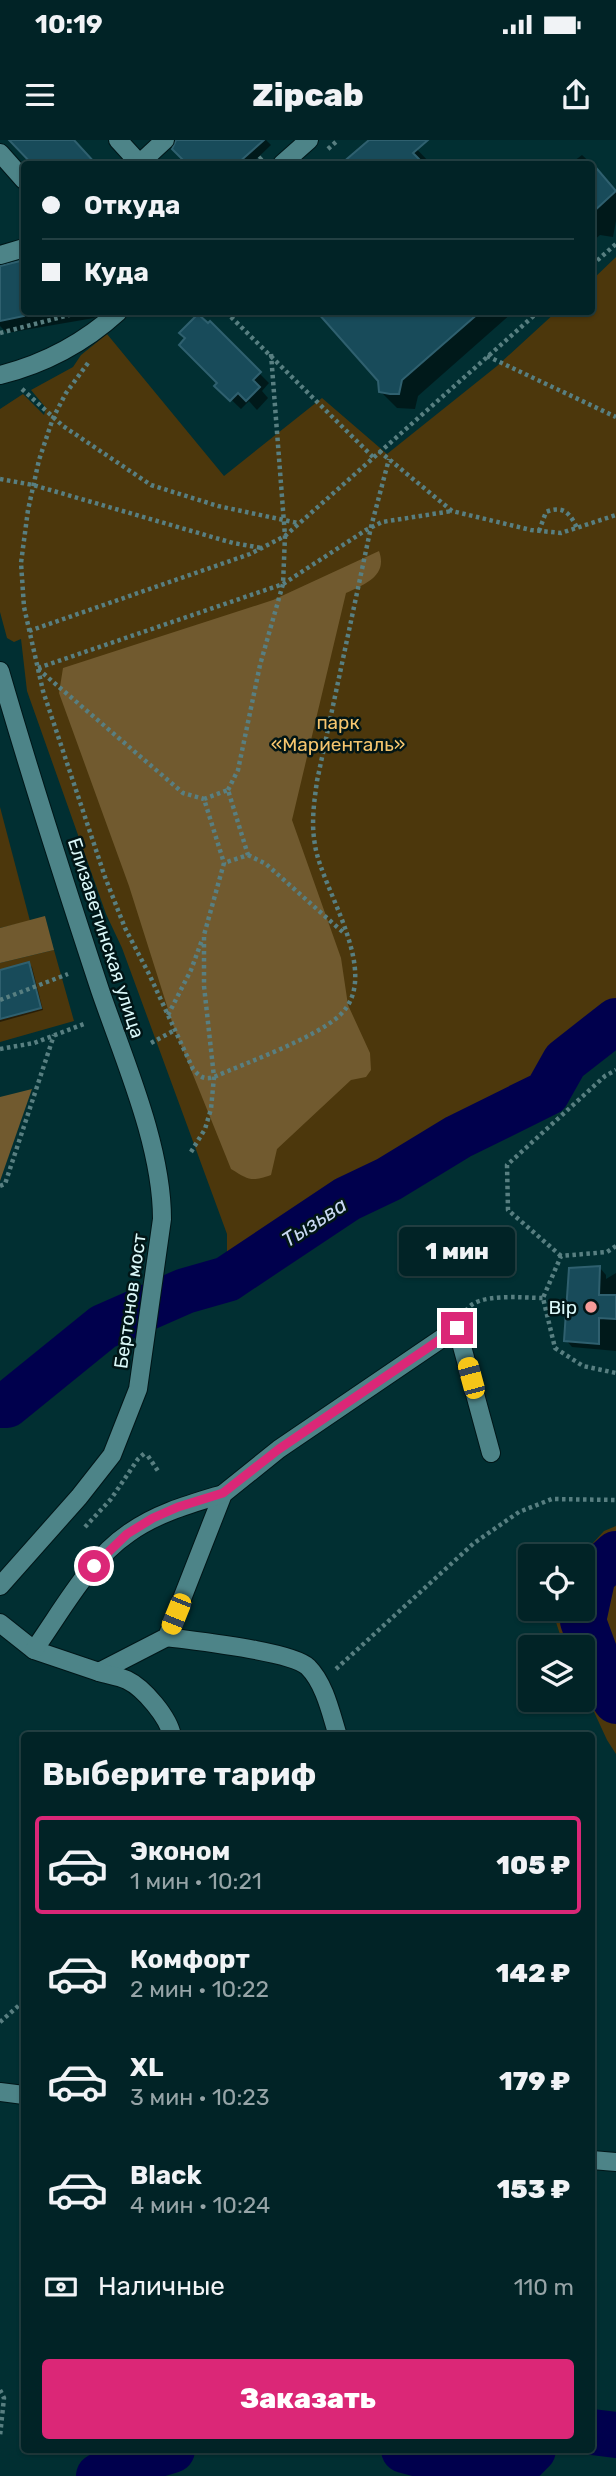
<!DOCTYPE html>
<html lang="ru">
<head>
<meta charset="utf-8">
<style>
	:root { --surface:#012326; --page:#0b2b2e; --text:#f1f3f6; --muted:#96a4a7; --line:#234043; --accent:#db2777 }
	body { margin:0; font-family:Rubik,sans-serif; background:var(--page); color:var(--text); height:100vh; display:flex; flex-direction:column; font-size:26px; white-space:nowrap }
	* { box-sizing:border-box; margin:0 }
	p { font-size:23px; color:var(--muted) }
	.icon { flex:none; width:38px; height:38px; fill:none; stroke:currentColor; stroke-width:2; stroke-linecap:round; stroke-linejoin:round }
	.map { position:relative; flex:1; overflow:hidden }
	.sheet { position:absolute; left:21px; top:1592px; width:574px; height:721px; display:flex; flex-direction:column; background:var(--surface); border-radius:7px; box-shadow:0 2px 5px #0004,0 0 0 2px var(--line) }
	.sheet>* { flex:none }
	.guide { position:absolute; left:21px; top:21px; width:574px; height:154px; border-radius:7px; box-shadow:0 2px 5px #0004,0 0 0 2px var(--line); display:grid; align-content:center; height:154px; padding:0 21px; background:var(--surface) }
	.controls { position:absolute; left:518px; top:1404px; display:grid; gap:14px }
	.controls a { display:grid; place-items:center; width:77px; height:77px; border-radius:7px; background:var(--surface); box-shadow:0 2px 5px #0004,0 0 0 2px var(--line); font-size:35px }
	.end { position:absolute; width:32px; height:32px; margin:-16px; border:9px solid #db2777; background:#fff; box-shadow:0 0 0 4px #fff }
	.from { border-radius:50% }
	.bubble { position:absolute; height:49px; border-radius:7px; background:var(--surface); box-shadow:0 2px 5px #0004,0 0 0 2px var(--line); font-size:23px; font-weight:800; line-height:49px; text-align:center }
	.car { position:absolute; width:21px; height:42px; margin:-21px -10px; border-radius:9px; box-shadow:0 0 5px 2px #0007; background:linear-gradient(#f5c518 24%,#345 0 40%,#f5c518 0 76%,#345 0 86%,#f5c518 0) }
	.guide b { display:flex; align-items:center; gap:24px; height:66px; font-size:26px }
	.guide b+b { border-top:2px solid var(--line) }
	.guide i { width:18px; height:18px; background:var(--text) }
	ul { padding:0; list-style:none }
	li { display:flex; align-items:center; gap:21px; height:98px; margin:0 14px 10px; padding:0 7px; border:4px solid transparent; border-radius:7px }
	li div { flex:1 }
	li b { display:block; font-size:26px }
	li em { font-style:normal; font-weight:800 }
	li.on { border-color:var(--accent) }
	li>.icon { width:63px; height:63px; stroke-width:1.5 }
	h2 { padding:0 21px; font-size:32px; line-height:84px }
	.pay { display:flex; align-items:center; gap:18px; height:77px; padding:0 21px; font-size:26px }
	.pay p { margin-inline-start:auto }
	.action { display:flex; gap:14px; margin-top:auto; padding:14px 21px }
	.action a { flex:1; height:80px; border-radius:7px; background:var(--accent); color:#fff; font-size:28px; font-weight:800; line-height:80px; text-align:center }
	.status { display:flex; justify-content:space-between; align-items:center; height:49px; padding:0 35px; background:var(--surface); direction:ltr }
	.status svg { height:19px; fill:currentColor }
	header { display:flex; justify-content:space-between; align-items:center; height:91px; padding:0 21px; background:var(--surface); font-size:32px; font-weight:800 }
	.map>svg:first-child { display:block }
	.green { fill:#4c370c }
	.forest { fill:#715a2f }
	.water { fill:#00004d; stroke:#424a81; stroke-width:2 }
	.shadow { fill:#0007 }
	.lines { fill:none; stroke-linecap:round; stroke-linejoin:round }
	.river { stroke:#00004d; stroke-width:46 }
	.building { fill:#184b5a; stroke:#2f606f; stroke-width:2 }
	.minor-casing { stroke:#001618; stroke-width:20 }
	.path { stroke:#587f81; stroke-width:4.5; stroke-dasharray:3.5 3.5; stroke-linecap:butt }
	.minor { stroke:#4d8488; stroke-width:18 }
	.route { stroke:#db2777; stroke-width:9 }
	.poi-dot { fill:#f59b99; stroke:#011516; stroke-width:2.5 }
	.labels { text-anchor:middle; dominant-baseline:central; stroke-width:5; stroke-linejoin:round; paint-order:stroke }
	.park-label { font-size:19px; fill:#f5c56e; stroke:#011516 }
	.street-label { font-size:19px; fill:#dbf8f9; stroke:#011516 }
	.poi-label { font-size:19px; fill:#dbf8f9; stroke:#011516; text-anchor:end }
	.water-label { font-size:21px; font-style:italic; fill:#c8d8f2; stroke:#011516 }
</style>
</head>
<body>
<div class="status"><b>10:19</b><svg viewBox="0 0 49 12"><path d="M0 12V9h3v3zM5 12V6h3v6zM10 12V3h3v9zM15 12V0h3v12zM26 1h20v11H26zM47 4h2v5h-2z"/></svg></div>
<header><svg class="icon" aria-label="menu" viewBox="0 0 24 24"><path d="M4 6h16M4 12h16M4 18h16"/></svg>Zipcab<svg class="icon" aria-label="share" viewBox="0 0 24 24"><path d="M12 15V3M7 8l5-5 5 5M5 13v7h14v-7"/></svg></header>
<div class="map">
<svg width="616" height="2336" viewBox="0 0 616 2336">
	<rect width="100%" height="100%" fill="#012f32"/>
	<g class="green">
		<polygon points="616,117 616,881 565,921 547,953 458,997 389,1039 347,1059 227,1139 227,1094 122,808 106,774 27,551 21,499 14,502 7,498 0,472 0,269 23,254 44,275 46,268 31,250 73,227 81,215 107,194 224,336 322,258 387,314 497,226 556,172 592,172 592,140"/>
		<polygon points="0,667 30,781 0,788"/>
		<polygon points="54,810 74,881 0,902 0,879 41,867 29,823 0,830 0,823"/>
		<polygon points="616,1386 616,1614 607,1600 583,1548 583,1507 564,1507 555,1479 555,1468 583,1468 581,1416 604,1391"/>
	</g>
	<g class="forest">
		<path d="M379 411C388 436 365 444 346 453L292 680 341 818 348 865 370 913 371 930 366 937 351 940 277 1009 271 1035C251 1042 249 1040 231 1029L173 885 129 746 59 553 63 528 273 460Z"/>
		<polygon points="45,776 54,810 0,823 0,788"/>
		<polygon points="32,949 0,1041 0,957"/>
	</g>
	<polygon class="water" points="616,860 616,891 593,905 573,923 567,907"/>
	<g class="shadow">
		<polygon points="12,0 73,0 95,24 34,24"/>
		<polygon points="180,0 266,0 271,5 251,24 189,24 174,8"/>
		<polygon points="371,0 408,0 431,24 343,24"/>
		<polygon points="582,15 598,30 616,51 616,81 613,97 600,95 592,102 592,24 570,24"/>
		<polygon points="24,123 24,172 101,172 94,178 7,193 0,186 0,128"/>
		<polygon points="320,172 513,172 418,256 415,269 397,268 381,252 380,240"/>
		<polygon points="210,184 269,243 262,251 268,258 257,270 249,261 241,269 217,246 220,243 208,186"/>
		<polygon points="29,824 32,827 43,870 0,882 0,832"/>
		<polygon points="600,1128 606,1135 606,1139 616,1133 616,1211 572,1207 566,1200"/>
	</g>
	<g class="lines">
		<g class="river">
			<polyline points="0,1265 7,1265 103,1187 185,1151 227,1139 347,1059 389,1039 458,997 547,953 565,921 616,881"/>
			<polyline points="616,1414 593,1435 583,1481 608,1549 616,1561"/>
			<polyline points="592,2292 616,2295"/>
			<polyline points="404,2310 472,2328 510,2333 533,2310"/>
			<polyline points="99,2336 116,2327 172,2310"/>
		</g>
	</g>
	<g class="building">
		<polygon points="9,0 74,0 96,24 32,24"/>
		<polygon points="176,0 264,0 237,24 187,24 172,9"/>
		<polygon points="369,0 428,0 413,13 424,24 341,24"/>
		<polygon points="592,23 616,51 592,73"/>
		<polygon points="24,120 24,176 0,181 0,126"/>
		<polygon points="317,172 480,172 402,240 399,254 390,254 379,252 378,241"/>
		<polygon points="198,174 208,183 210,181 261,232 253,240 260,247 246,261 238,253 230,261 214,246 217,243 179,205 185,198 179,193"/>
		<polygon points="29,822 41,868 0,879 0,830"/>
		<polygon points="600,1126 599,1155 616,1155 616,1179 599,1178 599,1204 564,1201 569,1128"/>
	</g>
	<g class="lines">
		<g class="minor-casing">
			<g id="minor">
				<polyline points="118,0 140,24"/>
				<polyline points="0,13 24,40"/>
				<polyline points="139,24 165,0"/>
				<polyline points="282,24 309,0"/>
				<polyline points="0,115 24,108"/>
				<path d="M0 235C44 224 85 202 118 172"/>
				<path d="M0 531C31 638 65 744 100 850 124 920 162 1005 162 1079L138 1249 112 1315 79 1357 0 1446"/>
				<polyline points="0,1483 34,1510 99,1532 167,1497 223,1354 279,1309 457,1188 491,1313"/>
				<path d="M167 1497C194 1501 292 1511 308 1527 325 1544 331 1574 338 1596"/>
				<path d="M34 1510C62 1471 88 1421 129 1393 157 1373 190 1364 223 1354"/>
				<path d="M99 1532C108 1535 118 1536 127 1540 144 1548 169 1578 172 1596"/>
				<polyline points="0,1952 24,1955"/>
				<polyline points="592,2020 616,2022"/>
			</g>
		</g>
		<g class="path">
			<polyline points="328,9 338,0"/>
			<polyline points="254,24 262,17"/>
			<polyline points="592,125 616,104"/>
			<polyline points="226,172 373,317"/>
			<polyline points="0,193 81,172"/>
			<polyline points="487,216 616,277"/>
			<path d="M88 223 66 253 53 278 39 320 28 370 21 423 24 467 43 551 105 737 125 788 149 834 193 929C200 937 204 940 214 937 248 922 313 899 339 876 384 835 322 751 315 705 311 683 314 663 317 641L371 387 389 319"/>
			<polyline points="22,249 63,286 151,345 218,366 298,383"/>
			<polyline points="379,311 452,371 531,390 561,393 616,375"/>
			<polyline points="0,339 33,345 233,403 262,408"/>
			<path d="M539 391 546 372C563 365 570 373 577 388"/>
			<polyline points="29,491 250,414 285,396 538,172"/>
			<polyline points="38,528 283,444 366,390 382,382 452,371"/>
			<polyline points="38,529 183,653 204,659"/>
			<polyline points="228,650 238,630 260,525 283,444 285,396 271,214"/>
			<polyline points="248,715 266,724 345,794"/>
			<polyline points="0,860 68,834"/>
			<polyline points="168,875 191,830 202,800"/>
			<polyline points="151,903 175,890"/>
			<polyline points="0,909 34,903 84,884"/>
			<polyline points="191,1012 205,989 211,969 214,937 204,846 204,795 224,723 204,659 228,650 248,715 224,723"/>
			<polyline points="0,1046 5,1044 54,895"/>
			<polyline points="616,1106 607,1112 561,1116 543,1158 555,1208 583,1226 616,1233"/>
			<polyline points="561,1116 508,1070 507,1025 605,936 616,930"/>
			<path d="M466 1171C476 1152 523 1158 543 1158"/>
			<polyline points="148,1316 158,1331"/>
			<polyline points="85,1387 111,1359 138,1319 146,1312"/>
			<polyline points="336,1529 474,1403 519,1372 552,1359 616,1360"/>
			<polyline points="0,1882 24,1861"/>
			<polyline points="0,2250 4,2258 0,2296"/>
		</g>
		<use href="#minor" class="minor"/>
	</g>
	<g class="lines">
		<polyline class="route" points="94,1426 127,1394 153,1378 178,1367 223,1353 279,1309 457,1188"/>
	</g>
	<circle class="poi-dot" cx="591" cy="1167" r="7"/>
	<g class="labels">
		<g class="park-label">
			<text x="338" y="582">парк<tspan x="338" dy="22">«Мариенталь»</tspan></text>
		</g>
		<g class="street-label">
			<text transform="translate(106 798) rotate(72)">Елизаветинская улица</text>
			<text transform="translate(130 1161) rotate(-82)">Бертонов мост</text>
		</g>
		<g class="poi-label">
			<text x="577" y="1167">Bip</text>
		</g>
		<g class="water-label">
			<text transform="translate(314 1082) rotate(-33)">Тызьва</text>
		</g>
	</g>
</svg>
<div class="controls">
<a><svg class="icon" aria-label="locate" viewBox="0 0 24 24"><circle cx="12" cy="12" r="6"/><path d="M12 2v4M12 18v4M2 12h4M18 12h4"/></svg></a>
<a><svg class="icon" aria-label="layers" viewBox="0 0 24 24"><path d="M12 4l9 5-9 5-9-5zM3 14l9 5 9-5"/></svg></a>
</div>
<i class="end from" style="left:94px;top:1426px"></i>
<i class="end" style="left:457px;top:1188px"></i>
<div class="bubble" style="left:399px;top:1087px;width:116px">1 мин</div>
<i class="car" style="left:471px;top:1238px;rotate:345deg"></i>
<i class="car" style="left:176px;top:1474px;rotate:202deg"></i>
<div class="guide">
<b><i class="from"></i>Откуда</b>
<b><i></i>Куда</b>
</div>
<section class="sheet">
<h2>Выберите тариф</h2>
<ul>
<li class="on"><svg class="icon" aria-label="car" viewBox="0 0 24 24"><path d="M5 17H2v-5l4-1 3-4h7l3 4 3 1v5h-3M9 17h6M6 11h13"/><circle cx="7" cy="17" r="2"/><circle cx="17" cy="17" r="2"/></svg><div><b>Эконом</b><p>1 мин · 10:21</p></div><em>105 ₽</em></li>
<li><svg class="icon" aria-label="car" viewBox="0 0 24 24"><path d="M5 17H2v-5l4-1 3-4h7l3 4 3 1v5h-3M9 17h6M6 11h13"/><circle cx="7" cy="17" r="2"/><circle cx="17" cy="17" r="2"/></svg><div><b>Комфорт</b><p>2 мин · 10:22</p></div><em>142 ₽</em></li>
<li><svg class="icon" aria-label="car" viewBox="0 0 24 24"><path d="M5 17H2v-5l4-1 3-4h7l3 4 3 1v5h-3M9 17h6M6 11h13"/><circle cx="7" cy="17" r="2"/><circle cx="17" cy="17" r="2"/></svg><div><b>XL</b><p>3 мин · 10:23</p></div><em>179 ₽</em></li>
<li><svg class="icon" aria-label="car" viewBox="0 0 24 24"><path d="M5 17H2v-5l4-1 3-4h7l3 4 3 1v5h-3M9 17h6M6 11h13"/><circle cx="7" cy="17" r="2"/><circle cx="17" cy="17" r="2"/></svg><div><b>Black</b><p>4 мин · 10:24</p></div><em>153 ₽</em></li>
</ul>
<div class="pay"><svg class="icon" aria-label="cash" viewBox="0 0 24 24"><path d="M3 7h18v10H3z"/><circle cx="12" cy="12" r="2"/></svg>Наличные<p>110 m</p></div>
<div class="action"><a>Заказать</a></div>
</section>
</div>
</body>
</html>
